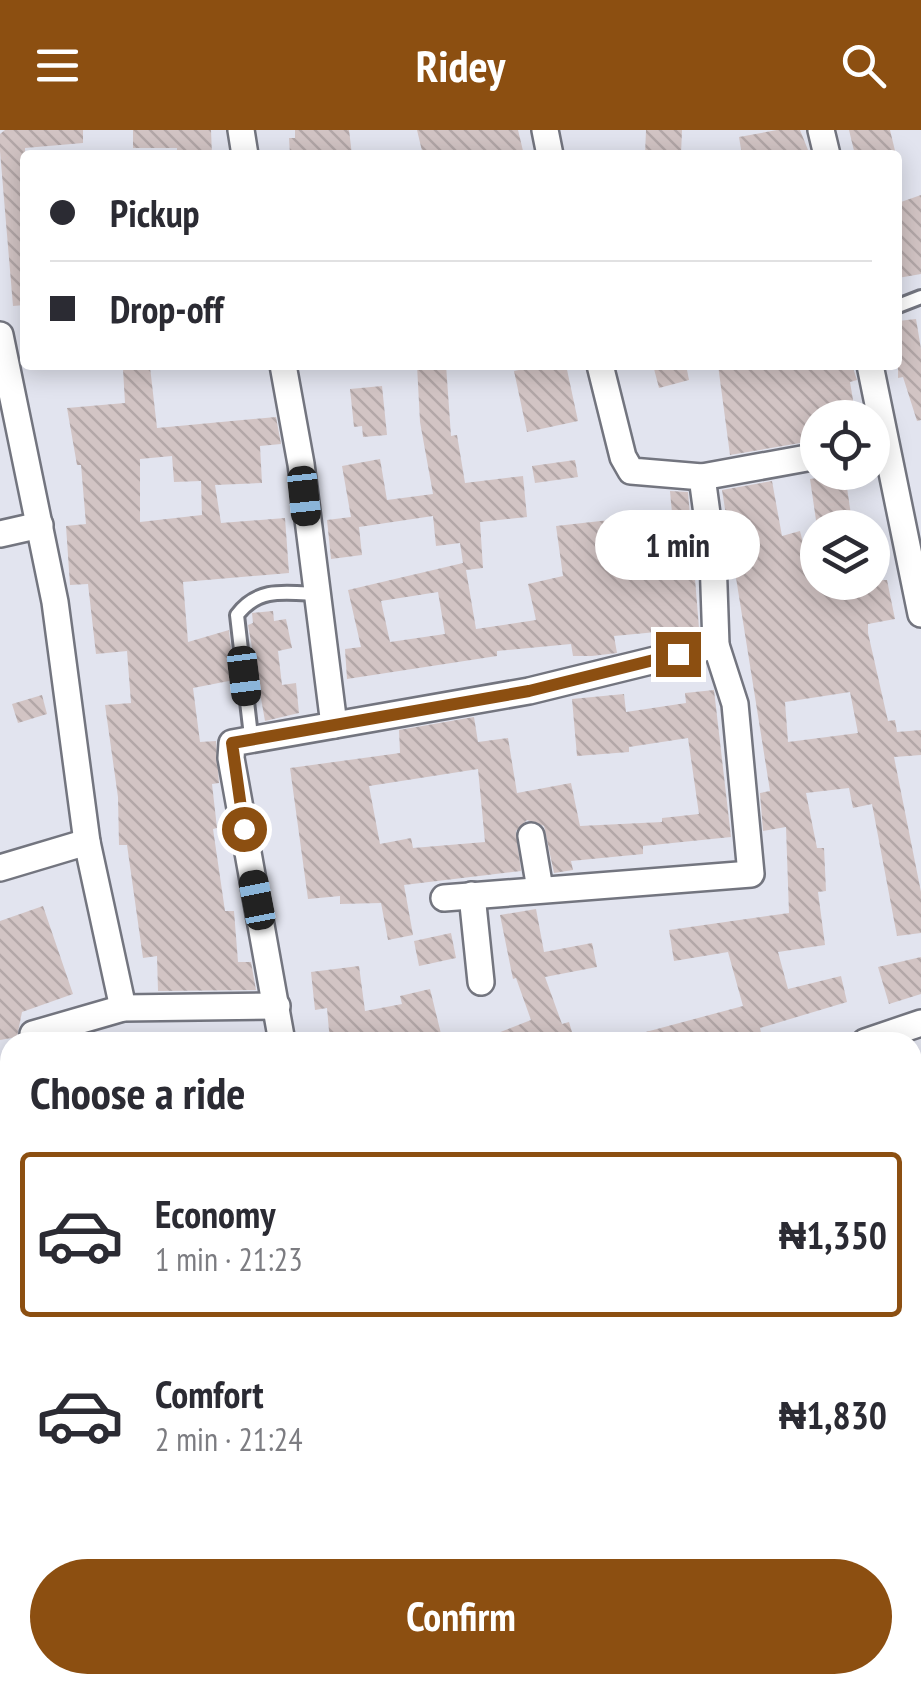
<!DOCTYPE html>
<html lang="en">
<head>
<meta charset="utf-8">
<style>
	:root { --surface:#fff; --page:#f7f7f7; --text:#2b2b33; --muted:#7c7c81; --line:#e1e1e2; --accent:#8c4f11 }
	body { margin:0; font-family:"PT Sans Narrow",sans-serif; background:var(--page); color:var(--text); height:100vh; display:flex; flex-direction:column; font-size:38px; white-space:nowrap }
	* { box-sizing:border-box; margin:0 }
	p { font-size:32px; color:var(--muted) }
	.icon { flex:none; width:55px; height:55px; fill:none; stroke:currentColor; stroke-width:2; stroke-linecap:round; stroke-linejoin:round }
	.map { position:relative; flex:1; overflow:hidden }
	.side { position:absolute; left:0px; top:902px; width:922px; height:662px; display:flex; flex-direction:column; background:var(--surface); border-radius:30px 30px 0 0; box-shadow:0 5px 25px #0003 }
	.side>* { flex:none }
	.top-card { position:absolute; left:20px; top:20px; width:882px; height:220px; border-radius:10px; box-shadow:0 5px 25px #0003; display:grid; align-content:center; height:220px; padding:0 30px; background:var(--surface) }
	.buttons { position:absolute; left:800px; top:270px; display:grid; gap:20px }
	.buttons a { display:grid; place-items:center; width:90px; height:90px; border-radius:50%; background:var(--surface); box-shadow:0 5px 25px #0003; font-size:50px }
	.end { position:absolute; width:45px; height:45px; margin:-22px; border:12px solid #8c4f11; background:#fff; box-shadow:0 0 0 5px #fff }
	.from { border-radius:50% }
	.bubble { position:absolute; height:70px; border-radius:35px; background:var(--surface); box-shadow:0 5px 25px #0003; font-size:32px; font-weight:700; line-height:70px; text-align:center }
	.car { position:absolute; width:30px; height:60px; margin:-30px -15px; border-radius:12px; box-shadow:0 0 8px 2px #0007; background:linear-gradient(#222 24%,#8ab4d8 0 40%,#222 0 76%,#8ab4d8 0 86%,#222 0) }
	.top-card b { display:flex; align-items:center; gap:35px; height:95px; font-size:38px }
	.top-card b+b { border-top:2px solid var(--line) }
	.top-card i { width:25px; height:25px; background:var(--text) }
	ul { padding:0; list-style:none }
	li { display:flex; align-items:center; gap:30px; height:165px; margin:0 20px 15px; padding:0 10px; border:5px solid transparent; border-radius:10px }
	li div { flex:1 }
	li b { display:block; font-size:38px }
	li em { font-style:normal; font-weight:700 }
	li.on { border-color:var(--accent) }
	li>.icon { width:90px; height:90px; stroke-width:1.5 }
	h2 { padding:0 30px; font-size:45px; line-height:120px }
	.primary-button { display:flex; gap:20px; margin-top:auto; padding:20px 30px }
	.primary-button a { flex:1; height:115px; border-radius:60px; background:var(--accent); color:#fff; font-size:40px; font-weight:700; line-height:115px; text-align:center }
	header { display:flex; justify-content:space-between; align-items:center; height:130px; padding:0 30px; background:var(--accent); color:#fff; font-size:45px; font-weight:700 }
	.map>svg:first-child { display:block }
	.building { fill:url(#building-back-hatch); fill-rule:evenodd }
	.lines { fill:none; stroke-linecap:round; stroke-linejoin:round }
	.service-casing { stroke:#73757f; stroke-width:18 }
	.minor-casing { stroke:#73757f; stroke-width:30 }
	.service { stroke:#fff; stroke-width:12 }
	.minor { stroke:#fff; stroke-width:25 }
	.route { stroke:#8c4f11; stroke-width:12 }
</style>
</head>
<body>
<header><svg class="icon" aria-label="menu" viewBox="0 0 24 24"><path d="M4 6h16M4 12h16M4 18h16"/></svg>Ridey<svg class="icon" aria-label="search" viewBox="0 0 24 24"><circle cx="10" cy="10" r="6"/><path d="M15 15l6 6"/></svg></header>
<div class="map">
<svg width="921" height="1564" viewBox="0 0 921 1564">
	<defs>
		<pattern id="building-back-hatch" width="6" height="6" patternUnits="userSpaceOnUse" patternTransform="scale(2.5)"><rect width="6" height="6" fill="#d2c4c4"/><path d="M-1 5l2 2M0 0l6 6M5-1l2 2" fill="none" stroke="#b3a7a8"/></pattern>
	</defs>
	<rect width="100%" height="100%" fill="#e2e4ef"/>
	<g class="building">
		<polygon points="5,0 83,0 83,13 25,18 25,175 13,176 0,21 0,4"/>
		<polygon points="133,0 211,0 212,25 177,25 177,18 133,18"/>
		<polygon points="295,0 349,0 352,25 290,25 289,8 295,8"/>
		<polygon points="417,0 518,0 524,25 423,25"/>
		<polygon points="646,0 682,0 681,25 645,25"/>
		<polygon points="777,0 800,0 810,25 742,25 739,7"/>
		<polygon points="849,0 890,0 896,25 855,25"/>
		<polygon points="921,65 921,144 898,148 898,73"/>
		<polygon points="916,189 921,219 921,290 917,291 903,247 898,248 898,191"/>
		<path d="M417 235H446L451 306 457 305 465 353 523 346 527 387 480 392 483 438 466 440 476 499 536 490 528 454 563 446 556 396 672 383 670 361 688 362 699 498 614 506 617 523 592 526H573L571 514 497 521V526L347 549 345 519 361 517 348 460 463 433 460 413 436 416 433 386 359 397 362 425 331 429 327 390 351 387 342 336 380 329 387 370 433 364 420 292ZM438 462 445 504 390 512 381 471Z"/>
		<polygon points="543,235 566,235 578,291 527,302 514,241"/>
		<polygon points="653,235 686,235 689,250 659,258"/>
		<polygon points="718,235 852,235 857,250 850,252 856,288 818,288 818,310 730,325"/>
		<path d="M150 237 157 298 276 287 281 314 260 316 262 353 215 355 221 393 285 388 289 443 183 452 188 512 229 500 234 550 193 558 200 612 216 611 219 653 212 654 217 698 213 699 225 781H234L238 832H251L256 860 158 861 157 826 143 828 127 715H119L118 667 105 575 131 573 127 521 96 524 88 454 70 455 66 396 86 394 81 335H77L67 278 125 273 123 239ZM172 326 174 352 201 351 202 385 140 392V329Z"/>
		<polygon points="382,256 387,305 363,307 362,296 354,297 350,259"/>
		<polygon points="575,330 578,347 535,353 532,336"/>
		<polygon points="845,344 852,392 817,397 810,349"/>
		<path d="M772 351 782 406 800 401 813 452 887 450 895 489 868 494V503L888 591 895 590 897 602 921 600V625L894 627 921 762V803L897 806 872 674 853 678 849 658 806 663 817 718H824L826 761 818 762 825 815 778 822 788 859 841 846 847 872 760 898 763 912H627V907L743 876 728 822 674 831 669 800 789 783 786 697 763 701 760 663 770 661 722 360ZM850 562 858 603 788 612 785 572Z"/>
		<polygon points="273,481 274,491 286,489 292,518 278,521 282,555 296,553 299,583 265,591 248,495 253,493 252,483"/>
		<path d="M714 560 731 707 643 716V724L571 731 573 740 554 743 544 696 527 690 516 701 521 741 404 755 413 805 388 810 381 773 340 774V766L308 769 290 638 400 623 399 600 474 587 478 612 508 608 517 663 571 653 580 696 662 692V688L699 684 688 608 629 617V622L577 626 572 569 624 564 626 582 686 573 685 563ZM478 639 485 712 413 718 411 708 380 714 369 656Z"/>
		<polygon points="42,565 47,584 18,593 12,574"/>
		<polygon points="43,776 73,864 22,882 17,907 0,910 0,791"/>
		<polygon points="536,779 544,822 592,813 597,837 545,847 562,894 569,892 575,912 475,912 531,890 516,848 513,849 500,785"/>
		<polygon points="451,803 456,828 419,836 414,811"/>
		<polygon points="921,827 921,864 889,874 878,837"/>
		<polygon points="359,836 365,881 402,874 400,866 430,859 443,912 409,912 408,905 368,912 330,912 327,878 315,880 311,842"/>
	</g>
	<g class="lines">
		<g class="service-casing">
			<g id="service">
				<polyline points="898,176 921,167"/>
				<path d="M251 606 237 485C257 458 283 462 314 464"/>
			</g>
		</g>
		<g class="minor-casing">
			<g id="minor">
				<polyline points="241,0 245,25"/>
				<polyline points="545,0 550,25"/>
				<polyline points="821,0 827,25"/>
				<polyline points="0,205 55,472 87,712 123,878"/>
				<polyline points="283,235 301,334 334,595"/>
				<polyline points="870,235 921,484"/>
				<polyline points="702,347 818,326"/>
				<polyline points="0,404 40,395"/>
				<polyline points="531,706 540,759"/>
				<polyline points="0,738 87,712"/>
				<polyline points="472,765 481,852"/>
				<polyline points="444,768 751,744 735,574 716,515 713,428 702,347 631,341 623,327 600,235"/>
				<polyline points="33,904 123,878 277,876"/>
				<polyline points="282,912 231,628 232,613 529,561 716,515"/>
				<polyline points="865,912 921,893"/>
				<polyline points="912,1095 921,1093"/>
				<polyline points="0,1097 10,1096"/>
				<polyline points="912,1242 921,1251"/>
				<polyline points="0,1316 10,1331"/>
				<polyline points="912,1510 921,1519"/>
				<polyline points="174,1555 181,1564"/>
				<polyline points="566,1555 576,1564"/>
				<polyline points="714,1564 723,1555"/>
			</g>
		</g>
		<use href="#service" class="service"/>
		<use href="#minor" class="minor"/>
	</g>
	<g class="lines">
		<polyline class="route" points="244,699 232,613 529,561 678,524"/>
	</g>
</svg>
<div class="buttons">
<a><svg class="icon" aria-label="locate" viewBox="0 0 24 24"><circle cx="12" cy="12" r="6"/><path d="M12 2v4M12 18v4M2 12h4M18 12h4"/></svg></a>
<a><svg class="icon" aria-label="layers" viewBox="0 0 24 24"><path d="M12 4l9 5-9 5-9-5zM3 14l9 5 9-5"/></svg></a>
</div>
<i class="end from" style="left:244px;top:699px"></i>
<i class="end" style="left:678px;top:524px"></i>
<div class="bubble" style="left:595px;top:380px;width:165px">1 min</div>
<i class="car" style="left:304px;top:366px;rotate:174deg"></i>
<i class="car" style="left:244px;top:546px;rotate:173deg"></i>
<i class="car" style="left:257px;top:770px;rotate:349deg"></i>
<div class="top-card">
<b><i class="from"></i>Pickup</b>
<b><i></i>Drop-off</b>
</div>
<section class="side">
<h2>Choose a ride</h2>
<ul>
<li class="on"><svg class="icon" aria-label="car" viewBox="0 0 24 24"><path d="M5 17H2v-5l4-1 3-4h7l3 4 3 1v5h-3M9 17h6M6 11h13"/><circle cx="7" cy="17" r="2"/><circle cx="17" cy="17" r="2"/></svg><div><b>Economy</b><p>1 min · 21:23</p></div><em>₦1,350</em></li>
<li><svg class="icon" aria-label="car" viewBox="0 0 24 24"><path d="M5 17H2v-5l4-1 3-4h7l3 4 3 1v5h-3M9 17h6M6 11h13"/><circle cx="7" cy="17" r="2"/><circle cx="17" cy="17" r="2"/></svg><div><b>Comfort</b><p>2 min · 21:24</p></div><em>₦1,830</em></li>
</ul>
<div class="primary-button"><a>Confirm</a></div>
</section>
</div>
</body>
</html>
